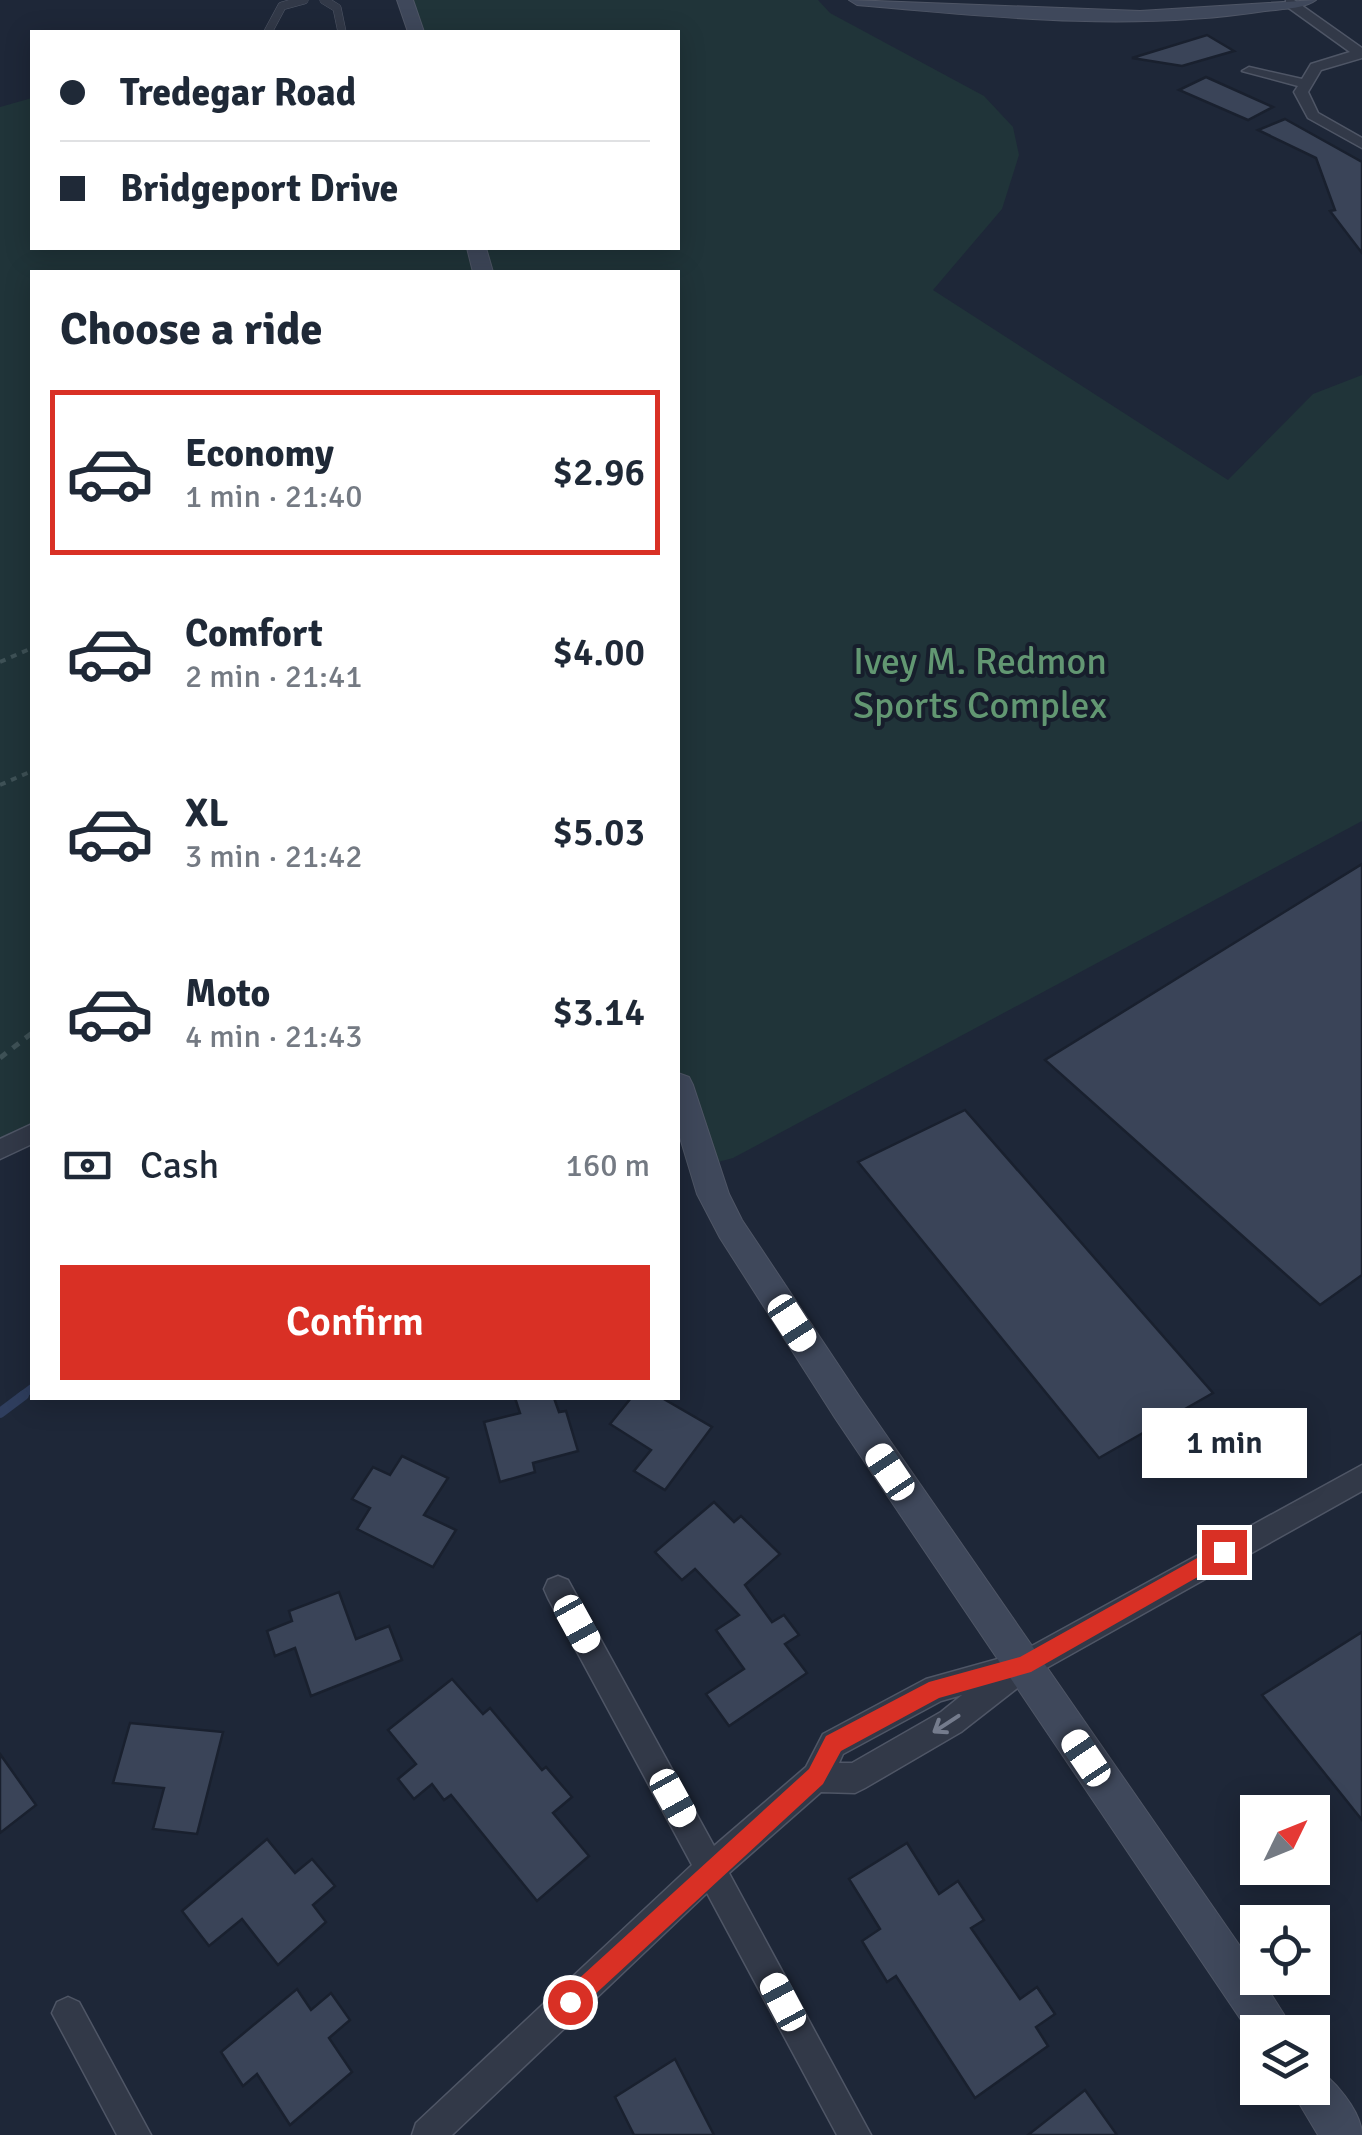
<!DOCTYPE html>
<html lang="en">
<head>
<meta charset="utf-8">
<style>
	:root { --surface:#fff; --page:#f6f6f7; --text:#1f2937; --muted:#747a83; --line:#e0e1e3; --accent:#d93025 }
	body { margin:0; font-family:Signika,sans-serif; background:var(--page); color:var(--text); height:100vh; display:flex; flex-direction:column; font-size:38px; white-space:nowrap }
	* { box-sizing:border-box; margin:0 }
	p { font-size:32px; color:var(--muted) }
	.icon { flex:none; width:55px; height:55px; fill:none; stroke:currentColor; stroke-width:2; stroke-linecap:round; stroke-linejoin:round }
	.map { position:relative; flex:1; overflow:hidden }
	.side { position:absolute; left:30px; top:270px; width:650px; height:1130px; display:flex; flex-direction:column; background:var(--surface); border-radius:0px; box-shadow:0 5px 25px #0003 }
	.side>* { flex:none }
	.top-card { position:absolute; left:30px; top:30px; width:650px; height:220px; border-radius:0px; box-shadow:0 5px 25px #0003; display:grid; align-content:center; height:220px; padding:0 30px; background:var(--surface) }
	.needle { width:65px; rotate:47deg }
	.controls { position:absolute; left:1240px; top:1795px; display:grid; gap:20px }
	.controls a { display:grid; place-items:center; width:90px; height:90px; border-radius:0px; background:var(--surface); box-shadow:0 5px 25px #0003; font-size:50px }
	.end { position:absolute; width:45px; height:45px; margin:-22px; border:12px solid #d93025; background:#fff; box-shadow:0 0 0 5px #fff }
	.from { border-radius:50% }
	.bubble { position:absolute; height:70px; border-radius:0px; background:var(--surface); box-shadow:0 5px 25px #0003; font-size:32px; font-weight:600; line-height:70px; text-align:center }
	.car { position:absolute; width:30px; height:60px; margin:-30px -15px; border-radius:12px; box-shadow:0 0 8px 2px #0007; background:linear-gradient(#fff 24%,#345 0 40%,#fff 0 76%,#345 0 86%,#fff 0) }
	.top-card b { display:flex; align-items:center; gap:35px; height:95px; font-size:38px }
	.top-card b+b { border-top:2px solid var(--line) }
	.top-card i { width:25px; height:25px; background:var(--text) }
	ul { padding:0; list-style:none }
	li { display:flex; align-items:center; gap:30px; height:165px; margin:0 20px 15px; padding:0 10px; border:5px solid transparent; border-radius:0px }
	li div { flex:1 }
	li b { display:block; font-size:38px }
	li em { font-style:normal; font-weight:600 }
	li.current { border-color:var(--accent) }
	li>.icon { width:90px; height:90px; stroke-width:1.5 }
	h2 { padding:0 30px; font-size:45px; line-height:120px }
	.pay { display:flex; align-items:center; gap:25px; height:110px; padding:0 30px; font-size:38px }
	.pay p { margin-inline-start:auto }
	.primary-button { display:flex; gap:20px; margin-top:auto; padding:20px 30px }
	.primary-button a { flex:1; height:115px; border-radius:0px; background:var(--accent); color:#fff; font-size:40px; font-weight:600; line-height:115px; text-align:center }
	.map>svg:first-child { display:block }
	.green { fill:#203439 }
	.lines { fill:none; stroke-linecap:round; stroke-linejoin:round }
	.stream-far1 { stroke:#2f3e5e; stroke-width:8 }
	.stream { stroke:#2f3e5e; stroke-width:10 }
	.building { fill:#3a4458; stroke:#19202e; stroke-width:2.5 }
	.lane-casing { stroke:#4f5666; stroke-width:9 }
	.street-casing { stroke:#4f5666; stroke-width:3 }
	.secondary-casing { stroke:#4f5666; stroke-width:2 }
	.path-far1 { stroke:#3e5156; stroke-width:4; stroke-dasharray:6 6; stroke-linecap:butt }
	.path { stroke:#3e5156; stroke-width:5; stroke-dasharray:8 8; stroke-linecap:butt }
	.lane { stroke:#323948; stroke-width:8 }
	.street { fill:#323948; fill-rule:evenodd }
	.secondary { fill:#3f485b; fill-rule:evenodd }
	.oneway { stroke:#757c8d }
	.route { fill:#d93025 }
	.labels { text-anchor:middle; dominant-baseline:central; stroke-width:8; stroke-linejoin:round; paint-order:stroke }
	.park-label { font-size:38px; fill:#629772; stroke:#171e2c }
</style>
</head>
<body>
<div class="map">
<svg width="1362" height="2135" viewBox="0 0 1362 2135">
	<rect width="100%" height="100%" fill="#1e2738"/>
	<polygon class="green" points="405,0 818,0 830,13 984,96 1013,127 1019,155 1002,209 933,290 1228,480 1313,394 1362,375 1362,821 733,1158 703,1166 678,1085 678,272 32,272 32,1133 0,1150 0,107 32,98 32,248 678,248 678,32 416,32"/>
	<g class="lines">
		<polyline class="stream-far1" points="20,1397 32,1388"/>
		<polyline class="stream" points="0,1413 24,1395"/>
	</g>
	<g class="building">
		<polygon points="1207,35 1234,51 1182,66 1132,58"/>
		<polygon points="1206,77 1273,107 1248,120 1179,90"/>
		<polygon points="1285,119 1362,162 1362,253 1330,211 1335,210 1316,158 1258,130"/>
		<polygon points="1362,864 1362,1275 1320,1305 1045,1060"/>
		<polygon points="965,1110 1213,1393 1099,1458 858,1162"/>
		<polygon points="515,1398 554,1398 559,1412 566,1411 578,1451 533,1463 535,1472 500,1482 484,1422 520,1413"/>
		<polygon points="631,1398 662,1398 712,1427 665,1490 634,1471 651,1450 610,1424"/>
		<polygon points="402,1456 448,1478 424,1515 456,1530 433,1567 357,1529 370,1508 352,1499 373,1467 390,1475"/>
		<polygon points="714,1502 734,1522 741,1516 780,1554 745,1585 772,1622 784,1615 799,1635 785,1644 807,1673 729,1726 706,1694 744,1669 716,1630 739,1615 695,1569 682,1580 655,1552"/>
		<polygon points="339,1592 356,1639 389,1626 402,1660 311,1696 295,1648 275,1656 267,1631 292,1621 289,1611"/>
		<polygon points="1362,1632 1362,1820 1262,1695"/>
		<polygon points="452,1679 483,1714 490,1708 542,1770 546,1767 572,1797 553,1813 589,1856 537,1901 451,1795 444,1800 432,1784 414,1799 398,1779 416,1764 388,1730"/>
		<polygon points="130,1723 223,1732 197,1834 153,1829 164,1788 113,1783"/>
		<polygon points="0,1754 36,1805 0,1833"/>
		<polygon points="267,1839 295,1873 312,1859 335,1886 313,1905 326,1922 278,1965 242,1919 209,1946 182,1911"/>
		<polygon points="907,1843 939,1894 958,1881 984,1920 971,1928 1020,1999 1037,1987 1055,2014 1036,2027 1048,2046 975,2098 896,1976 887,1982 862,1941 880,1929 849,1879"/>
		<polygon points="297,1989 311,2010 331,1993 350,2020 329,2038 352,2072 290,2125 257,2074 243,2086 221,2052"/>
		<polygon points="675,2059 714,2135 634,2135 615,2097"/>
		<polygon points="1085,2090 1117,2135 1028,2135"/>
	</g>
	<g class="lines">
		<g class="lane-casing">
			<g id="lane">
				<polyline points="324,0 337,8 342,32"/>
				<polyline points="268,32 282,6 304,0"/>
			</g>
		</g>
		<g class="street-casing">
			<g id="street">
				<polygon points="1286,0 1294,0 1362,48 1362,58 1321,70 1308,92 1318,113 1362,138 1362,148 1308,118 1294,92 1298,86 1242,71 1249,67 1302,79 1311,64 1350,52 1286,6"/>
				<polygon points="32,1124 32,1144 0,1159 0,1139"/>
				<path d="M1362 1465V1491L1034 1675 961 1732 865 1788 855 1793 821 1792 729 1873 871 2135H837L707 1893 452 2135H412L416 2123 692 1865 548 1598 544 1589 548 1580 558 1576 568 1580 714 1846 806 1767 823 1734 926 1679 1019 1653ZM962 1695 941 1712 852 1763H839L843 1754 941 1701Z"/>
				<polygon points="68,1997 79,2002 151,2135 117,2135 52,2013 57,2002"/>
			</g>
		</g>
		<g class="secondary-casing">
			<g id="secondary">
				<polygon points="397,0 413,0 424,32 408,32"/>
				<path d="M849 0 1140 11 1316 0C1304 9 1281 9 1265 11 1130 32 992 17 857 5Z"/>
				<polygon points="467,248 486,248 493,272 473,272"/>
				<polygon points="678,1073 689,1077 693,1085 729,1194 742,1220 859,1396 1258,1972 1258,1978 1261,1978 1295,2032 1258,2032 1258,2045 835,1418 720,1238 697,1194 678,1131"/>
				<path d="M1312 2067C1333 2076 1362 2112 1362 2135H1318L1290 2088H1312Z"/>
			</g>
		</g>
		<g class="path-far1">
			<polyline points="0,662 32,648"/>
			<polyline points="0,785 32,771"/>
		</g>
		<polyline class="path" points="0,1058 32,1033"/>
		<use href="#lane" class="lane"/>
		<use href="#street" class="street"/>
		<use href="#secondary" class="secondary"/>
	</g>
	<defs><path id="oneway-shaft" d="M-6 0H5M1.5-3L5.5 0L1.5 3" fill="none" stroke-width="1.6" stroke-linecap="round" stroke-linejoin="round" transform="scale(2.5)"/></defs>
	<use class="oneway" href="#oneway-shaft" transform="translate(946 1724) rotate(147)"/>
	<polygon class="route" points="1224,1543 1234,1552 1231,1558 1031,1672 939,1698 841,1751 823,1784 578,2010 570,2013 562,2010 558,2002 562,1994 809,1769 826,1736 929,1682 1020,1657"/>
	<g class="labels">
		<g class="park-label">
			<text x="980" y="661">Ivey M. Redmon<tspan x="980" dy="44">Sports Complex</tspan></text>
		</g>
	</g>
</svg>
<div class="controls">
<a><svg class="needle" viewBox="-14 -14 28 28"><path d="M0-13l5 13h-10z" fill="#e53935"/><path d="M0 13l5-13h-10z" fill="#747a83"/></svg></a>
<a><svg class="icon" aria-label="locate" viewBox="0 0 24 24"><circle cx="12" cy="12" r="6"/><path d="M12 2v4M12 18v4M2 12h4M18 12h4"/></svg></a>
<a><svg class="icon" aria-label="layers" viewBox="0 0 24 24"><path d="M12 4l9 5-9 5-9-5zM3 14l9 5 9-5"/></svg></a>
</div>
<i class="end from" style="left:570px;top:2002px"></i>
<i class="end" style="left:1224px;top:1552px"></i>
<div class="bubble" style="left:1142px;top:1408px;width:165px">1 min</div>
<i class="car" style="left:792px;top:1323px;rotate:147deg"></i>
<i class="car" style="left:890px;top:1472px;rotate:326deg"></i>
<i class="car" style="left:577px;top:1624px;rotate:151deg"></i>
<i class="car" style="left:1086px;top:1758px;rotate:326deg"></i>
<i class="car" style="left:673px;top:1798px;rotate:151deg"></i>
<i class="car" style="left:783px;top:2002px;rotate:332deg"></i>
<div class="top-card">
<b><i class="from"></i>Tredegar Road</b>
<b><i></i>Bridgeport Drive</b>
</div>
<section class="side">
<h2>Choose a ride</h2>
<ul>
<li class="current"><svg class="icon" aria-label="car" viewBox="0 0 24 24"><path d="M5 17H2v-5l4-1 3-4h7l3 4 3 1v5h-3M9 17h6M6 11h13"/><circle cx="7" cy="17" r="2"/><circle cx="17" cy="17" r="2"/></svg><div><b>Economy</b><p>1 min · 21:40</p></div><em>$2.96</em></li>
<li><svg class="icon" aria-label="car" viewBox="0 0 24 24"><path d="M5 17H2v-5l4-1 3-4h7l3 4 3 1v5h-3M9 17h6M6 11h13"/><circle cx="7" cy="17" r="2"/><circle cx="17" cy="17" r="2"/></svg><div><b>Comfort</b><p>2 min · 21:41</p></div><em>$4.00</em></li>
<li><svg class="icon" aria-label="car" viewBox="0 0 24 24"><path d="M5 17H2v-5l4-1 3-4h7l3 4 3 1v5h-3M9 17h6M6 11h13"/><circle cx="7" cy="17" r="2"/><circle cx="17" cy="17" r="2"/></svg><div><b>XL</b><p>3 min · 21:42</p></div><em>$5.03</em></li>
<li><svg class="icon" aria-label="car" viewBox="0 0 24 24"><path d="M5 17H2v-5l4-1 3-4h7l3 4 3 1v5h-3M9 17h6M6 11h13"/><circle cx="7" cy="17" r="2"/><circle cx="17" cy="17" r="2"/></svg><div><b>Moto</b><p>4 min · 21:43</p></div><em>$3.14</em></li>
</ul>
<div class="pay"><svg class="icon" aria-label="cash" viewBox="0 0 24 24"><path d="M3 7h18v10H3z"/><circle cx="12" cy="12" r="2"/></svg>Cash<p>160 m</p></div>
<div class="primary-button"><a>Confirm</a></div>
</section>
</div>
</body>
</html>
